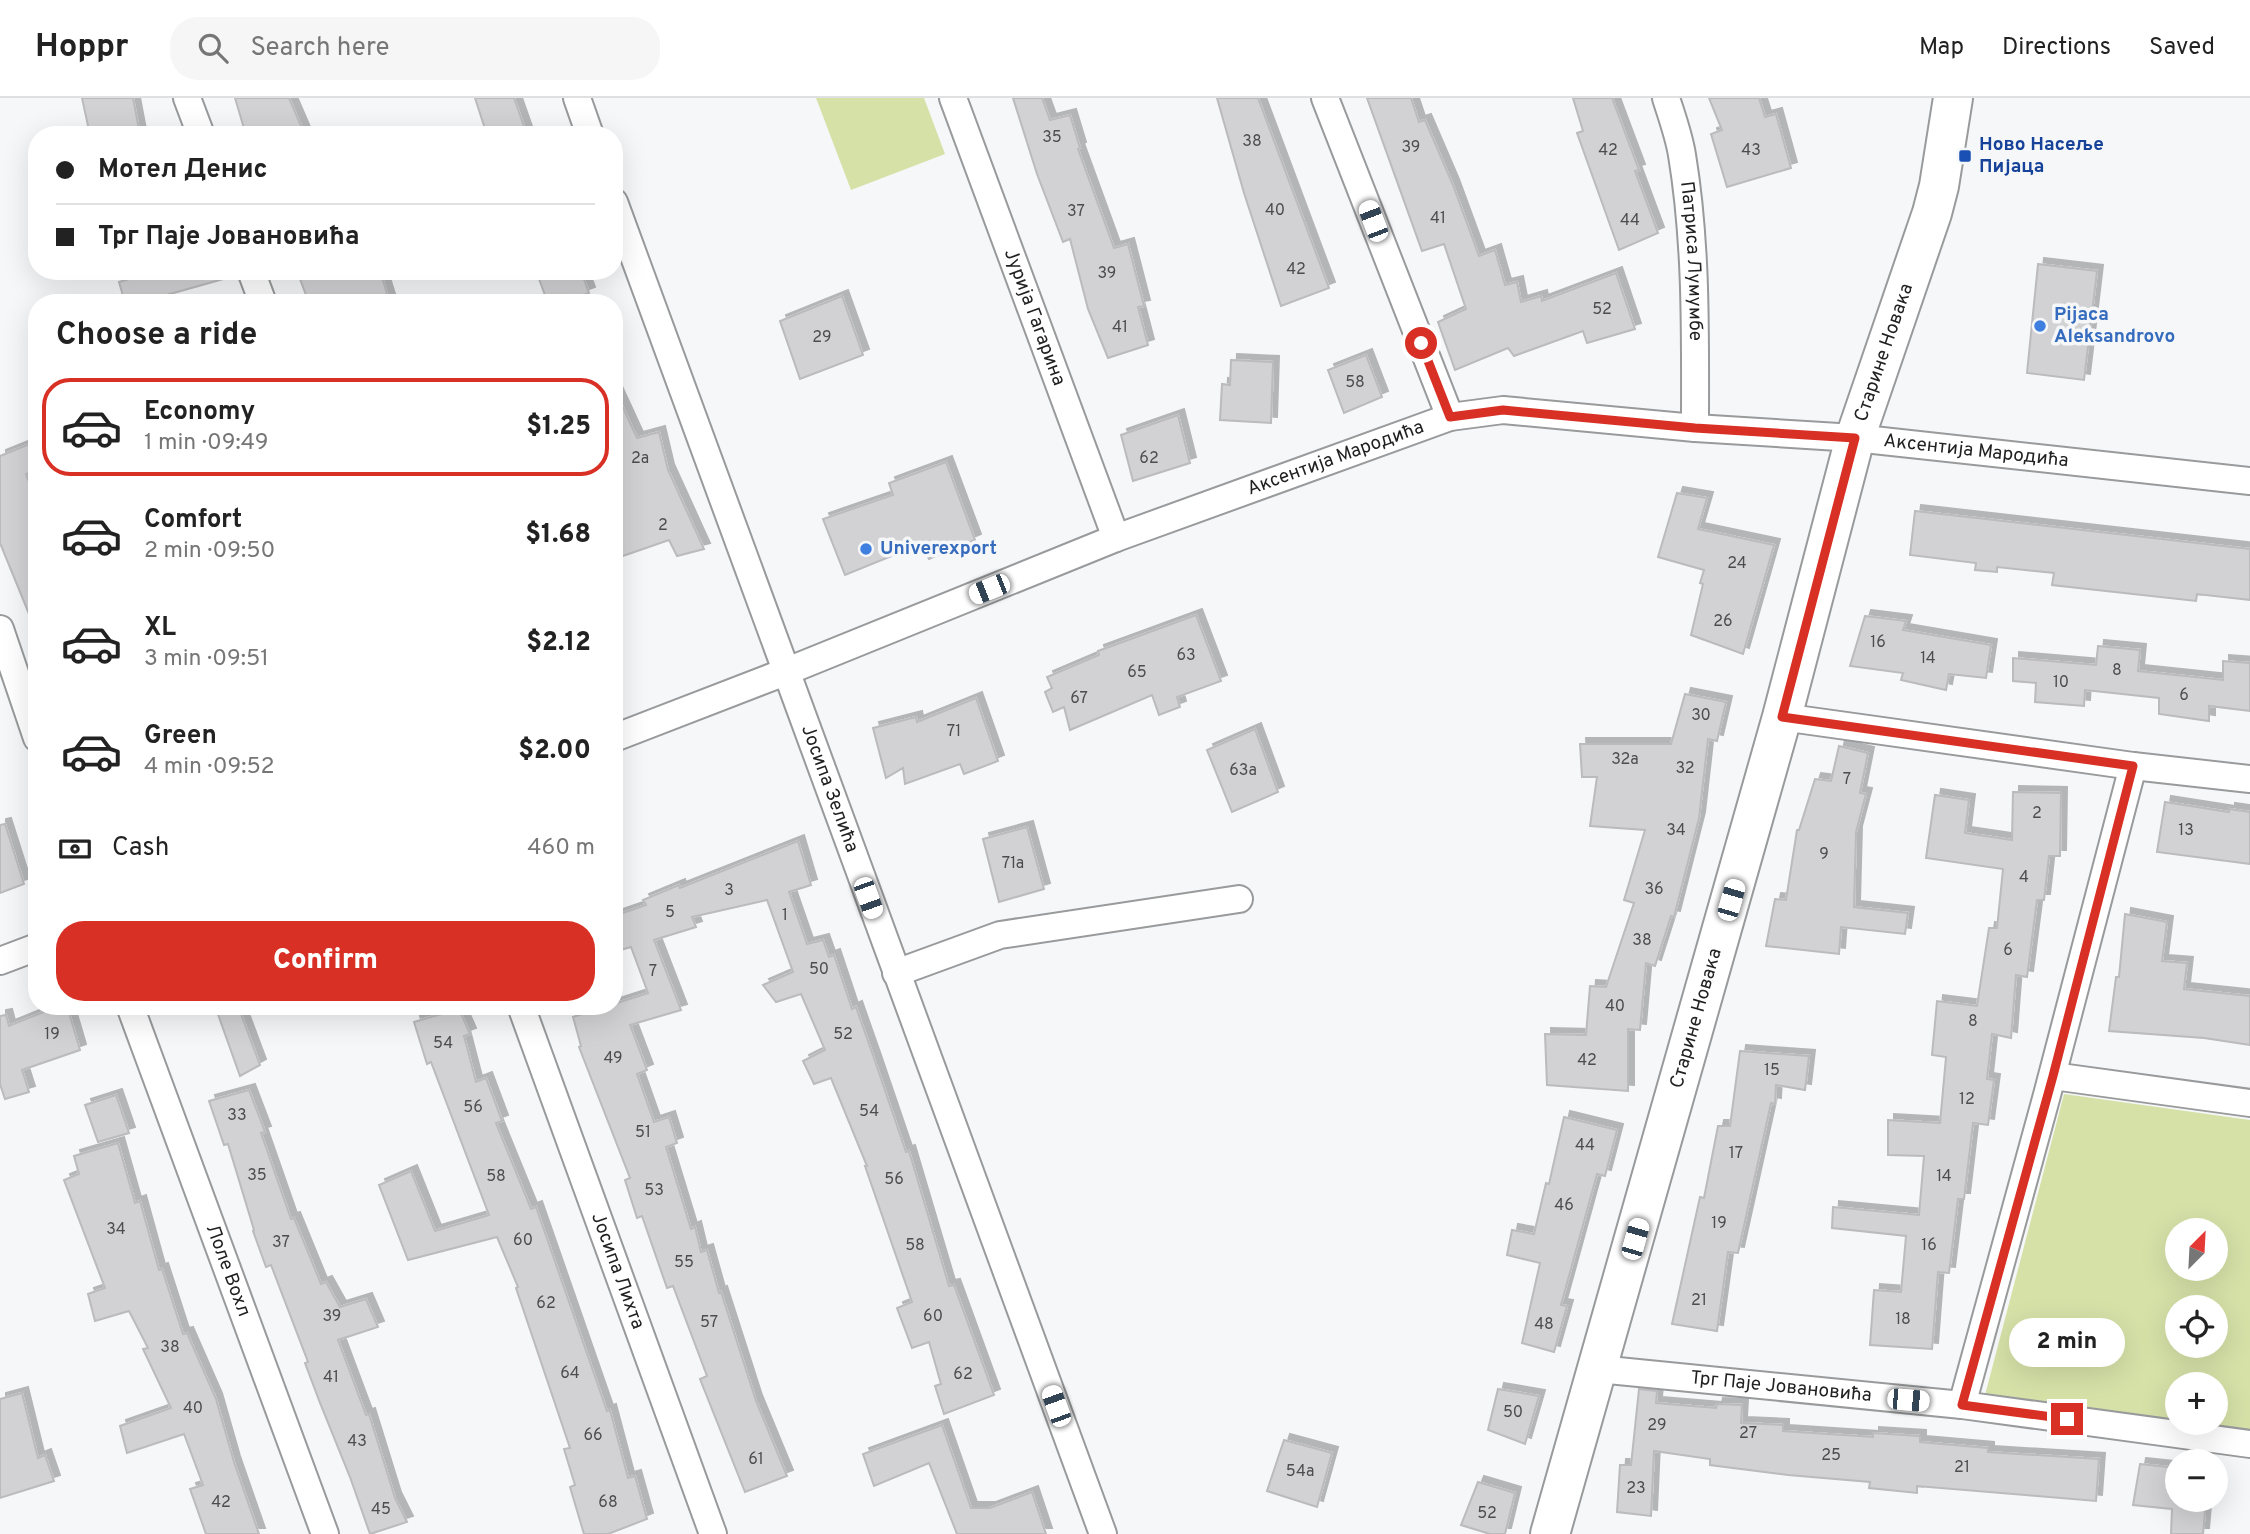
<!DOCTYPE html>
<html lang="en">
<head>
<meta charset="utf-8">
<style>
	:root { --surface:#fff; --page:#f6f6f6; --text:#222; --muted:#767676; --line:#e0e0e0; --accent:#d93025 }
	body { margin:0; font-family:Overpass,sans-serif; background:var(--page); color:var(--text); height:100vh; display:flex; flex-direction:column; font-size:26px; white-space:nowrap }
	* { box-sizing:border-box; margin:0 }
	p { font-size:23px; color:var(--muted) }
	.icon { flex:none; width:38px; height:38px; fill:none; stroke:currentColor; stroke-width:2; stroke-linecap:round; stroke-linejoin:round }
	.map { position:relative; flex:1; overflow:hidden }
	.sheet { position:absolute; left:28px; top:196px; width:595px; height:721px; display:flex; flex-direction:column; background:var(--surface); border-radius:28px; box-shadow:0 7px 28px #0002 }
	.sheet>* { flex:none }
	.banner { position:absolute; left:28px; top:28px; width:595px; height:154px; border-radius:28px; box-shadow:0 7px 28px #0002; display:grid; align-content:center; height:154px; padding:0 28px; background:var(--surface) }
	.needle { width:46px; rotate:24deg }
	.buttons { position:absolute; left:2165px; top:1120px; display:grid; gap:14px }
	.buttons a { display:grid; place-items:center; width:63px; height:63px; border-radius:50%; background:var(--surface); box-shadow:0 7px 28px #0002; font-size:35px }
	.end { position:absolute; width:32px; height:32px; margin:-16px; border:9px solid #d93025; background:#fff; box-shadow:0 0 0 4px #fff }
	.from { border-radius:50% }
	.bubble { position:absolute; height:49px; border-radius:24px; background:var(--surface); box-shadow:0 7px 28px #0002; font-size:23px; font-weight:800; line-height:49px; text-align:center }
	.car { position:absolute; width:21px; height:42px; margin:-21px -10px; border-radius:9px; box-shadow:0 0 5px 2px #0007; background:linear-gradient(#fff 24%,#345 0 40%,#fff 0 76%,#345 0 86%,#fff 0) }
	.banner b { display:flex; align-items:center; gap:24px; height:66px; font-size:26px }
	.banner b+b { border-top:2px solid var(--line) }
	.banner i { width:18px; height:18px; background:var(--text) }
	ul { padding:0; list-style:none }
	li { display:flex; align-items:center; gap:21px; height:98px; margin:0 14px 10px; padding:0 14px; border:4px solid transparent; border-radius:28px }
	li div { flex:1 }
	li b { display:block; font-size:26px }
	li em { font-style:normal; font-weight:800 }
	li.current { border-color:var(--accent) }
	li>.icon { width:63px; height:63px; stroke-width:1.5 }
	h2 { padding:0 28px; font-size:32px; line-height:84px }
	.pay { display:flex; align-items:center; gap:18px; height:77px; padding:0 28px; font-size:26px }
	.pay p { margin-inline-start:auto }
	.cta { display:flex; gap:14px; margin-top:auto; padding:14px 28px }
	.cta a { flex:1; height:80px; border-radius:28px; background:var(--accent); color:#fff; font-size:28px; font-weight:800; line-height:80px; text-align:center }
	header { display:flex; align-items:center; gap:42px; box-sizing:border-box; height:98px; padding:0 35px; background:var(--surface); border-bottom:2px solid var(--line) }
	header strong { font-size:33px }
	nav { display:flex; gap:38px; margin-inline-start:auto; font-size:24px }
	.search { width:490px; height:63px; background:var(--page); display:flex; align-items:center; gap:18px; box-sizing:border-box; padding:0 24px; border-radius:28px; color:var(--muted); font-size:26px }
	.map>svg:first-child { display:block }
	.green { fill:#d6e1a8; fill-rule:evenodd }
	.building { fill:#d2d1d3; stroke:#bbbabc; stroke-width:2; filter:url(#shadow) }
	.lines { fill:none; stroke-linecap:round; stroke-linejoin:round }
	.street-casing { stroke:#989a9b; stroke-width:30 }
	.secondary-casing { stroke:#989a9b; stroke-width:42 }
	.street { stroke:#fff; stroke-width:26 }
	.secondary { stroke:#fff; stroke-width:38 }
	.route { stroke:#d93025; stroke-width:9 }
	.transit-dot { fill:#1a4fb4; stroke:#f6f7f9; stroke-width:2.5 }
	.shop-dot { fill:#3f7fe0; stroke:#f6f7f9; stroke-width:2.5 }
	.labels { text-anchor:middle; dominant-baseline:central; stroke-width:7; stroke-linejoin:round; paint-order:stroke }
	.number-label { font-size:16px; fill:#4d4d4e }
	.transit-label { font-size:19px; font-weight:bold; fill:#164399; stroke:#f6f7f9; text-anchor:start }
	.street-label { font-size:19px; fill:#212122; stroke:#f6f7f9 }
	.shop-label { font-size:19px; font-weight:bold; fill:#366cbe; stroke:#f6f7f9; text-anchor:start }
</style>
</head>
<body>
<header>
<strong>Hoppr</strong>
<div class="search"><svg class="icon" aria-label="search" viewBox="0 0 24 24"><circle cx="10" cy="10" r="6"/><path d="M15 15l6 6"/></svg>Search here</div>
<nav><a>Map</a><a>Directions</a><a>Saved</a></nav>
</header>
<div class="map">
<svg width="2250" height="1436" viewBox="0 0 2250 1436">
	<defs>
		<filter id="shadow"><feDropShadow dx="6" dy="-6" stdDeviation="0" flood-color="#0004"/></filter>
	</defs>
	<rect width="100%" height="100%" fill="#f6f7f9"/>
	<g class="green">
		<polygon points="816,0 924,0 945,56 851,92"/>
		<path d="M2064 996 2250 1022V1333L2187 1325H2216V1286H2177V1323L1985 1297ZM2177 1132H2216V1171H2177ZM2177 1209H2216V1248H2177Z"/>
	</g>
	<g class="building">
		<polygon points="82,0 133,0 140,37 90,37"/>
		<polygon points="235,0 289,0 305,37 246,37"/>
		<polygon points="475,0 514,0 527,37 487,37"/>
		<polygon points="1013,0 1042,0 1050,22 1070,17 1080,50 1078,51 1114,150 1128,146 1144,208 1138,209 1148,247 1108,260 1088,211 1070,141 1063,144 1037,76"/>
		<polygon points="1217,0 1258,0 1329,190 1281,208 1244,95"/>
		<polygon points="1367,0 1411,0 1419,24 1425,22 1453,87 1479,158 1495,152 1505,187 1517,184 1521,204 1541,198 1542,203 1616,175 1635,231 1587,245 1583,233 1514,258 1508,250 1455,272 1438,224 1466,211 1444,146 1422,153"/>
		<polygon points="1573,0 1612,0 1639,72 1635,73 1658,135 1619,152 1577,35 1583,33"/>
		<polygon points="1709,0 1759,0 1765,19 1776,16 1791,70 1727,89 1711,36 1722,32"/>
		<polygon points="2038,166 2097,173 2084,282 2027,275"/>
		<polygon points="138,173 226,173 227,180 138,205 125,205 119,184 139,178"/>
		<polygon points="297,173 380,173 390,205 309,205"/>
		<polygon points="536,173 581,173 589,195 562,205 548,205"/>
		<polygon points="842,198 863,257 800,281 780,223"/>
		<polygon points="1366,257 1382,299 1344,315 1328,272"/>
		<polygon points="1231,262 1273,264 1271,325 1220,322 1222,286 1230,287"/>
		<polygon points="614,290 637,340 659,334 668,372 704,451 677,458 669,442 614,461"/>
		<polygon points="1178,317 1190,365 1133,383 1121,337"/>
		<polygon points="37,343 37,372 26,376 37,406 36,533 0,445 0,358"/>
		<polygon points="946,364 975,442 929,461 921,446 845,477 823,421 893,397 889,385"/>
		<polygon points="1677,395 1707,400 1698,431 1774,447 1743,556 1691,537 1703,486 1700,485 1704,472 1658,459"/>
		<polygon points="1915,413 2250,451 2250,502 2197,496 2196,503 2052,487 2054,475 1997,469 1997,474 1975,472 1976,465 1910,457"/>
		<polygon points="1196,517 1221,583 1177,599 1180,609 1159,617 1152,597 1070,632 1064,609 1053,614 1045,594 1052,590 1047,579 1099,557 1098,553"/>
		<polygon points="1865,518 1906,523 1903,532 1991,547 1986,580 1949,576 1946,592 1901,582 1903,575 1850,568"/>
		<polygon points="2098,548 2140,552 2138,573 2223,582 2223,563 2250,565 2250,613 2209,608 2209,623 2159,616 2159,600 2085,592 2084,608 2035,604 2036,585 2013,583 2013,560 2096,567"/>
		<polygon points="1685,596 1726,604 1717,643 1708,641 1699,720 1674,819 1671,818 1655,868 1646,865 1640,932 1628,931 1628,993 1547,987 1545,936 1586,937 1590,888 1606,889 1634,805 1624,802 1645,732 1590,728 1597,679 1582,679 1580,646 1671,646"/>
		<polygon points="976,600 998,663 964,676 960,666 905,686 903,670 886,680 873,630 916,619 917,624"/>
		<polygon points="1255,631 1278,694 1232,714 1207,652"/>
		<polygon points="1839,648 1868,655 1860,695 1866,696 1856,734 1854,809 1908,815 1905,836 1841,829 1839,856 1766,848 1775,801 1786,802 1797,732 1799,732 1815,681 1831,683"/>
		<polygon points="2013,694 2061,695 2060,758 2049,758 2044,802 2037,802 2027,879 2016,877 2011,940 1992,936 1987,981 1994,982 1988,1027 1973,1025 1964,1101 1958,1101 1949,1175 1938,1174 1932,1251 1870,1247 1874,1192 1901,1194 1906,1138 1832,1130 1833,1109 1919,1117 1924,1058 1888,1057 1888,1022 1940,1025 1946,959 1932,957 1937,903 1977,908 1989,830 1997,830 2003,771 1926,760 1935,697 1969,702 1965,735 2012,742"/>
		<polygon points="2165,704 2229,714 2229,711 2250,714 2250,766 2157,754"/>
		<polygon points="5,726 24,786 0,795 0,727"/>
		<polygon points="1027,729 1044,791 999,804 983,741"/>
		<polygon points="798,743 811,787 789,794 807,846 823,842 829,859 834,857 852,911 856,909 875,963 906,1054 909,1053 949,1188 954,1187 994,1297 944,1316 935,1288 941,1286 929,1244 912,1250 897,1210 912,1204 865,1068 867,1068 831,980 814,986 803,963 825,952 801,896 776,904 763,887 793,874 767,802 692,819 696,829 654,842 681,912 630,927 647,972 637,976 654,1024 669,1019 677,1045 666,1049 691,1131 695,1129 701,1154 707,1152 719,1195 721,1194 756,1303 787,1378 745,1394 700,1281 707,1278 673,1188 667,1190 642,1118 637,1120 625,1082 630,1080 579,949 581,948 573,919 606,908 614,908 614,906 648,895 631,849 614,854 614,818 646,807 643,802 679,787 680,790"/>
		<polygon points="2125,816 2167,824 2162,863 2187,865 2184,891 2250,898 2250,947 2204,940 2109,933 2116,879 2119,879"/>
		<polygon points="58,908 67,908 80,952 22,972 29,994 5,1001 0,986 0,918 6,917 9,928"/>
		<polygon points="215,908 238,908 260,967 240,978"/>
		<polygon points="459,911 470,936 464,938 476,984 486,980 502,1023 496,1025 531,1111 536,1109 607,1313 610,1312 628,1380 635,1378 647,1421 608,1436 584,1436 570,1389 575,1387 564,1351 570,1350 516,1190 518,1189 497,1139 408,1162 379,1087 411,1073 435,1133 489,1117 431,964 427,966 414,924"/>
		<polygon points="1740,953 1809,958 1805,992 1776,987 1775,1006 1771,1005 1738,1155 1728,1154 1717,1233 1672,1226 1700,1099 1704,1100 1718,1028 1730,1028"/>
		<polygon points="249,992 265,1034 261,1035 291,1121 294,1120 321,1186 326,1184 340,1209 366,1201 378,1229 338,1242 366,1317 369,1316 395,1400 407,1424 370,1436 350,1379 320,1305 305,1265 308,1264 271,1167 266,1169 253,1133 254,1132 228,1046 224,1047 209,1003"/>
		<polygon points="116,997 129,1035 98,1044 85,1007"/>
		<polygon points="1564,1019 1617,1032 1605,1078 1597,1076 1561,1207 1567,1208 1554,1254 1522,1245 1540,1165 1507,1157 1512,1132 1534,1136 1546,1085 1549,1086"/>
		<polygon points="118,1045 135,1105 140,1103 159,1172 162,1171 183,1236 187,1235 216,1301 234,1364 259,1436 206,1436 190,1391 203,1387 184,1336 127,1355 120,1328 171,1310 143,1251 148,1250 129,1213 95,1223 88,1196 105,1190 64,1082 79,1076 74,1058"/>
		<polygon points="1498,1291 1539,1298 1525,1346 1488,1332"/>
		<polygon points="1639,1291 1657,1293 1656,1305 1716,1310 1717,1306 1742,1307 1741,1325 1783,1327 1783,1333 1873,1339 1873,1335 1920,1338 1920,1344 1988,1350 1988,1354 2099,1361 2096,1403 1917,1388 1917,1395 1869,1390 1870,1384 1788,1377 1710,1367 1710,1361 1654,1353 1651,1418 1617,1414 1620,1367 1631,1367"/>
		<polygon points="22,1295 38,1360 45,1357 54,1383 0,1400 0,1301"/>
		<polygon points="942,1327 971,1410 990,1410 1032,1394 1046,1436 957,1436 929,1365 874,1388 863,1356"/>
		<polygon points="1284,1342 1332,1355 1317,1409 1267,1393"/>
		<polygon points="2140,1366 2177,1370 2177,1402 2206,1402 2203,1436 2171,1436 2172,1411 2133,1407"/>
		<polygon points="1478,1384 1515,1395 1505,1436 1490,1436 1461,1427"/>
	</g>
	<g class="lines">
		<g class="street-casing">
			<g id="street">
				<polyline points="187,0 201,37"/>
				<polyline points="577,0 590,37"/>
				<path id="s1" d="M953 0 1116 440"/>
				<polyline points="1325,0 1450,319"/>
				<path id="s2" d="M1666 0C1672 19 1679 38 1682 57 1697 148 1695 239 1695 330"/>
				<path id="s3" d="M614 104 1103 1436"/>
				<polyline points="251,173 263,205"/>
				<polyline points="0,531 37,640"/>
				<polyline points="1782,619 2133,668 2250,681"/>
				<path id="s4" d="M614 640 785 574 1116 440 1450 319 1503 312 1695 330 1855 340 2250 383"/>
				<polyline points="0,863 37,849"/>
				<polyline points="896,875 1000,837 1239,801"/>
				<path id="s5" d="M130 908 325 1436"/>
				<path id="s6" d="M521 908 713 1436"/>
				<polyline points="2053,978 2250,1005"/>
				<path id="s7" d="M1598 1271 1962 1307 2250 1346"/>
				<polyline points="1962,1307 2047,997 2133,668"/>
			</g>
		</g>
		<g class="secondary-casing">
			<g id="secondary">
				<path id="s8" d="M1550 1436 1782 619 1855 340 1932 115 1939 88 1953 0"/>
			</g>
		</g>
		<use href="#street" class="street"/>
		<use href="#secondary" class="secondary"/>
	</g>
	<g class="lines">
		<polyline class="route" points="1421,245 1450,319 1503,312 1695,330 1855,340 1782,619 2133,668 2053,978 1962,1307 2067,1321"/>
	</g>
	<rect class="transit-dot" x="1958" y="51" width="14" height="14" rx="3.5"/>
	<g class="shop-dot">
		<circle cx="2040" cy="228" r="7"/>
		<circle cx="866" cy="451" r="7"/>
	</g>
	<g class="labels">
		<g class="number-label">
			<text x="1052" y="40">35</text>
			<text x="1252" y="44">38</text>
			<text x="1411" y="50">39</text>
			<text x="1608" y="53">42</text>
			<text x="1751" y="53">43</text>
			<text x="1275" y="113">40</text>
			<text x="1076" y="114">37</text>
			<text x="1438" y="121">41</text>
			<text x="1630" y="123">44</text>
			<text x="1296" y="172">42</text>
			<text x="1107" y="176">39</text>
			<text x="1602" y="212">52</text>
			<text x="1120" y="230">41</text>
			<text x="822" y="240">29</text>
			<text x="1355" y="285">58</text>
			<text x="640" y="361">2a</text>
			<text x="1149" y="361">62</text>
			<text x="663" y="428">2</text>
			<text x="1737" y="466">24</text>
			<text x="1723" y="524">26</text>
			<text x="1878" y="545">16</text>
			<text x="1186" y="558">63</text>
			<text x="1928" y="561">14</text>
			<text x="2117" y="573">8</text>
			<text x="1137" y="575">65</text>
			<text x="2061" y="585">10</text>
			<text x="2184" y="598">6</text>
			<text x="1079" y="601">67</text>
			<text x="1701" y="618">30</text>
			<text x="954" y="634">71</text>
			<text x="1625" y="662">32a</text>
			<text x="1685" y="671">32</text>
			<text x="1243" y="673">63a</text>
			<text x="1847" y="682">7</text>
			<text x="2037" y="716">2</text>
			<text x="1676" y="733">34</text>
			<text x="2186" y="733">13</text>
			<text x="1824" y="757">9</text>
			<text x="1013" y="766">71a</text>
			<text x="2024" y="780">4</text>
			<text x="1654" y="792">36</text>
			<text x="729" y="793">3</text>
			<text x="670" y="815">5</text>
			<text x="785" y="818">1</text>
			<text x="1642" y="843">38</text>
			<text x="2008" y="853">6</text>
			<text x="819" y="872">50</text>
			<text x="653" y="874">7</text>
			<text x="1615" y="909">40</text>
			<text x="1973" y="924">8</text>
			<text x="52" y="937">19</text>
			<text x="843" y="937">52</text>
			<text x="443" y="946">54</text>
			<text x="613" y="961">49</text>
			<text x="1587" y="963">42</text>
			<text x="1772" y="973">15</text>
			<text x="1967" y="1002">12</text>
			<text x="473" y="1010">56</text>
			<text x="869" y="1014">54</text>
			<text x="237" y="1018">33</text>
			<text x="643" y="1035">51</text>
			<text x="1585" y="1048">44</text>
			<text x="1736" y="1056">17</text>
			<text x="257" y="1078">35</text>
			<text x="496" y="1079">58</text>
			<text x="1944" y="1079">14</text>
			<text x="894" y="1082">56</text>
			<text x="654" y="1093">53</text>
			<text x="1564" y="1108">46</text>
			<text x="1719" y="1126">19</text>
			<text x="116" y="1132">34</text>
			<text x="523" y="1143">60</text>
			<text x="281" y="1145">37</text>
			<text x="915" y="1148">58</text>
			<text x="1929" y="1148">16</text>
			<text x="684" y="1165">55</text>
			<text x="1699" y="1203">21</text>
			<text x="546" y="1206">62</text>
			<text x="332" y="1219">39</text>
			<text x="933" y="1219">60</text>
			<text x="1903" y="1222">18</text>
			<text x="709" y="1225">57</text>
			<text x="1544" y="1227">48</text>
			<text x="170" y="1250">38</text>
			<text x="570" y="1276">64</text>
			<text x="963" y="1277">62</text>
			<text x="331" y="1280">41</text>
			<text x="193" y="1311">40</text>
			<text x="1513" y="1315">50</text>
			<text x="1657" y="1328">29</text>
			<text x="1748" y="1336">27</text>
			<text x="593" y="1338">66</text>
			<text x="357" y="1344">43</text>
			<text x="1831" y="1358">25</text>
			<text x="756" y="1362">61</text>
			<text x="1962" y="1370">21</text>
			<text x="1300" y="1374">54a</text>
			<text x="1636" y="1391">23</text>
			<text x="221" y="1405">42</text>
			<text x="608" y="1405">68</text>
			<text x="381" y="1412">45</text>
			<text x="1487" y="1416">52</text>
		</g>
		<g class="transit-label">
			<text x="1979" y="47">Ново Насеље<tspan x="1979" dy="22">Пијаца</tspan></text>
		</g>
		<g class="street-label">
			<text stroke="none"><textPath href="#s2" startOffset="166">Патриса Лумумбе</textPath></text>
			<text stroke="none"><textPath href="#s1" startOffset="234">Јурија Гагарина</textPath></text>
			<text stroke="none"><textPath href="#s8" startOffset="1228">Старине Новака</textPath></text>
			<text stroke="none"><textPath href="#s4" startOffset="1424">Аксентија Мародића</textPath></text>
			<text stroke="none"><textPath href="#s4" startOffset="774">Аксентија Мародића</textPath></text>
			<text stroke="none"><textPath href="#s3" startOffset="625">Јосипа Зелића</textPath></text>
			<text stroke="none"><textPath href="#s8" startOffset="536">Старине Новака</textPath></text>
			<text stroke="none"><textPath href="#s5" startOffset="282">Лоле Вохл</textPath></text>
			<text stroke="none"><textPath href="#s6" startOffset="282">Јосипа Лихта</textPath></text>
			<text stroke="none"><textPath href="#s7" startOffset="184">Трг Паје Јовановића</textPath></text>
		</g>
		<g class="shop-label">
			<text x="2054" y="217">Pijaca<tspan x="2054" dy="22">Aleksandrovo</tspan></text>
			<text x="880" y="451">Univerexport</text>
		</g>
	</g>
</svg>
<div class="buttons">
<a><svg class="needle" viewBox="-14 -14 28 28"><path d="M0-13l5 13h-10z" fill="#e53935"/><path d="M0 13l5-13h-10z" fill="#767676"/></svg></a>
<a><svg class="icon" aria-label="locate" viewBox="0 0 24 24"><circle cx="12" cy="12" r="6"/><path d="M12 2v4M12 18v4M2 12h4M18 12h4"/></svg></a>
<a>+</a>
<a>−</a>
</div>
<i class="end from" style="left:1421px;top:245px"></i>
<i class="end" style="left:2067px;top:1321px"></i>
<div class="bubble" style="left:2009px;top:1220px;width:116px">2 min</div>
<i class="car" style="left:1373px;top:123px;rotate:339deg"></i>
<i class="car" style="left:989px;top:491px;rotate:248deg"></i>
<i class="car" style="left:868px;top:800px;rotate:160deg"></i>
<i class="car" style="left:1731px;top:802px;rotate:16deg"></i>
<i class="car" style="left:1635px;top:1141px;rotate:16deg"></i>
<i class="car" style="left:1908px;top:1302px;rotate:95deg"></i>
<i class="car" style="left:1056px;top:1308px;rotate:340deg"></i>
<div class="banner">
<b><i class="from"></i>Мотел Денис</b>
<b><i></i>Трг Паје Јовановића</b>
</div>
<section class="sheet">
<h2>Choose a ride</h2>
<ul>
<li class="current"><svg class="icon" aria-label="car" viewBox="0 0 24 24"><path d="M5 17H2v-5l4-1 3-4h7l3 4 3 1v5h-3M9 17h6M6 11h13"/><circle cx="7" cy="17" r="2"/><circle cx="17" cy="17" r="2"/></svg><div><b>Economy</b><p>1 min · 09:49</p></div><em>$1.25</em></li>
<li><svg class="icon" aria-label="car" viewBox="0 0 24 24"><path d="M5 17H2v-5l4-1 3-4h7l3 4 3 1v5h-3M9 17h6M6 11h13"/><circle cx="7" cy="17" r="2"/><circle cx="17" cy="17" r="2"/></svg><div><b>Comfort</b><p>2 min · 09:50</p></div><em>$1.68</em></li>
<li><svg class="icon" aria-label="car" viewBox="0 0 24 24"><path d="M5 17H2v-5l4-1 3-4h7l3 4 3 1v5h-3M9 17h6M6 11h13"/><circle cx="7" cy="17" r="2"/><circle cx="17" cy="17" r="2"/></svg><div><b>XL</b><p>3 min · 09:51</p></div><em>$2.12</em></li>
<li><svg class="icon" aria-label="car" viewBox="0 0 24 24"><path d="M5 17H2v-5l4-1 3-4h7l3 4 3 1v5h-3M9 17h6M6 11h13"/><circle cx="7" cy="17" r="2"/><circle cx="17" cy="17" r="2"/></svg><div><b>Green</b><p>4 min · 09:52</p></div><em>$2.00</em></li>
</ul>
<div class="pay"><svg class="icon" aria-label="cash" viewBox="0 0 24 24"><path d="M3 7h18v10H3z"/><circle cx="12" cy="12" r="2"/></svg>Cash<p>460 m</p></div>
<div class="cta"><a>Confirm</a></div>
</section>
</div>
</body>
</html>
